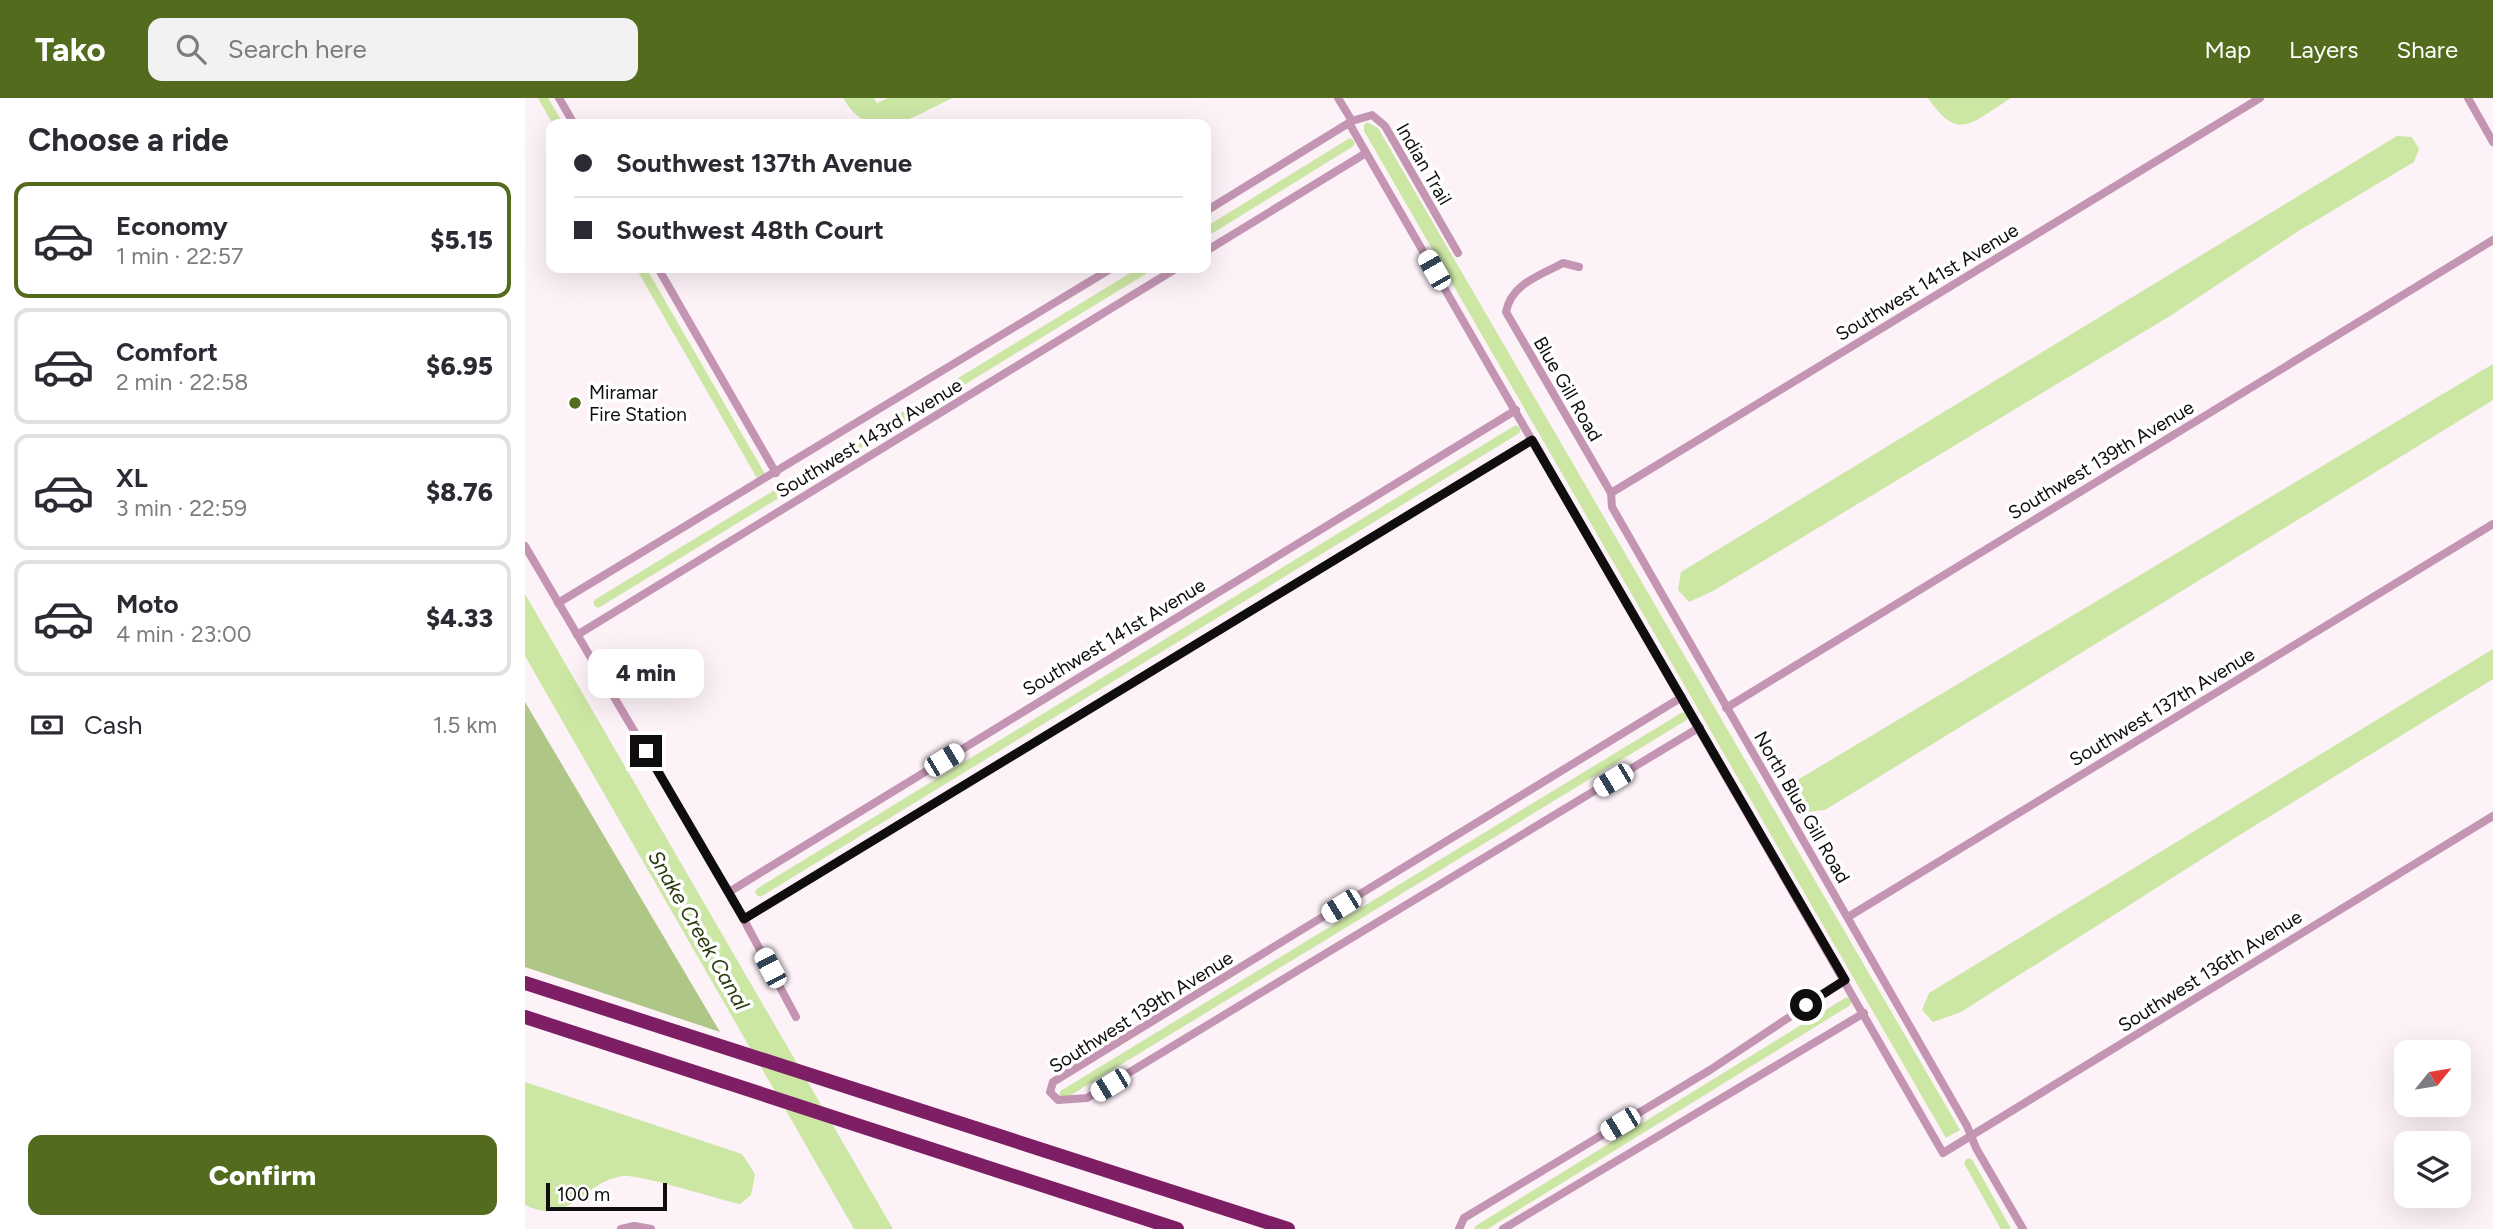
<!DOCTYPE html>
<html lang="en">
<head>
<meta charset="utf-8">
<style>
	:root { --surface:#fff; --page:#f2f2f3; --text:#2b2b33; --muted:#7c7c81; --line:#e1e1e2; --accent:#536b1c }
	body { margin:0; font-family:Figtree,sans-serif; background:var(--page); color:var(--text); height:100vh; display:flex; flex-direction:column; font-size:26px; white-space:nowrap }
	* { box-sizing:border-box; margin:0 }
	p { font-size:23px; color:var(--muted) }
	.icon { flex:none; width:38px; height:38px; fill:none; stroke:currentColor; stroke-width:2; stroke-linecap:round; stroke-linejoin:round }
	.map { position:relative; flex:1; overflow:hidden }
	.sheet { display:flex; flex-direction:column; background:var(--surface); width:525px }
	.sheet>* { flex:none }
	.hud { position:absolute; left:21px; top:21px; width:665px; height:154px; border-radius:14px; box-shadow:0 7px 28px #0002; display:grid; align-content:center; height:154px; padding:0 28px; background:var(--surface) }
	.needle { width:46px; rotate:60deg }
	.fabs { position:absolute; left:1869px; top:942px; display:grid; gap:14px }
	.fabs a { display:grid; place-items:center; width:77px; height:77px; border-radius:14px; background:var(--surface); box-shadow:0 7px 28px #0002; font-size:35px }
	.scale { position:absolute; left:21px; bottom:18px; width:121px; box-sizing:border-box; padding-left:7px; border:4px solid #100d0f; border-top:0; font-size:19px; line-height:24px; white-space:nowrap; color:#100d0f; -webkit-text-stroke:5px #fff; paint-order:stroke }
	.end { position:absolute; width:32px; height:32px; margin:-16px; border:9px solid #100d0f; background:#fff; box-shadow:0 0 0 4px #fff }
	.from { border-radius:50% }
	.bubble { position:absolute; height:49px; border-radius:14px; background:var(--surface); box-shadow:0 7px 28px #0002; font-size:23px; font-weight:800; line-height:49px; text-align:center }
	.car { position:absolute; width:21px; height:42px; margin:-21px -10px; border-radius:9px; box-shadow:0 0 5px 2px #0007; background:linear-gradient(#fff 24%,#345 0 40%,#fff 0 76%,#345 0 86%,#fff 0) }
	.hud b { display:flex; align-items:center; gap:24px; height:66px; font-size:26px }
	.hud b+b { border-top:2px solid var(--line) }
	.hud i { width:18px; height:18px; background:var(--text) }
	ul { padding:0; list-style:none }
	li { display:flex; align-items:center; gap:21px; height:116px; margin:0 14px 10px; padding:0 14px; border:4px solid var(--line); border-radius:14px }
	li div { flex:1 }
	li b { display:block; font-size:26px }
	li em { font-style:normal; font-weight:800 }
	li.on { border-color:var(--accent) }
	li>.icon { width:63px; height:63px; stroke-width:1.5 }
	h2 { padding:0 28px; font-size:32px; line-height:84px }
	.pay { display:flex; align-items:center; gap:18px; height:77px; padding:0 28px; font-size:26px }
	.pay p { margin-inline-start:auto }
	.cta { display:flex; gap:14px; margin-top:auto; padding:14px 28px }
	.cta a { flex:1; height:80px; border-radius:14px; background:var(--accent); color:#fff; font-size:28px; font-weight:800; line-height:80px; text-align:center }
	header { display:flex; align-items:center; gap:42px; box-sizing:border-box; height:98px; padding:0 35px; background:var(--accent); color:#fff }
	header strong { font-size:33px }
	nav { display:flex; gap:38px; margin-inline-start:auto; font-size:24px }
	.search { width:490px; height:63px; background:var(--page); display:flex; align-items:center; gap:18px; box-sizing:border-box; padding:0 24px; border-radius:14px; color:var(--muted); font-size:26px }
	main { display:flex; flex:1; min-height:0 }
	.map>svg:first-child { display:block }
	.forest { fill:#aec786 }
	.water { fill:#cce6a4 }
	.lines { fill:none; stroke-linecap:round; stroke-linejoin:round }
	.canal { stroke:#cce6a4; stroke-width:9 }
	.street { stroke:#c395b2; stroke-width:8 }
	.highway { stroke:#7e1e65; stroke-width:14 }
	.route { stroke:#100d0f; stroke-width:9 }
	.poi-dot { fill:#536b1c; stroke:#fff; stroke-width:2.5 }
	.labels { text-anchor:middle; dominant-baseline:central; stroke-width:7; stroke-linejoin:round; paint-order:stroke }
	.street-label { font-size:19px; fill:#100d0f; stroke:#fff }
	.poi-label { font-size:19px; fill:#100d0f; stroke:#fff; text-anchor:start }
	.water-label { font-size:21px; font-style:italic; fill:#2c3b0c; stroke:#fff }
</style>
</head>
<body>
<header>
<strong>Tako</strong>
<div class="search"><svg class="icon" aria-label="search" viewBox="0 0 24 24"><circle cx="10" cy="10" r="6"/><path d="M15 15l6 6"/></svg>Search here</div>
<nav><a>Map</a><a>Layers</a><a>Share</a></nav>
</header>
<main>
<section class="sheet">
<h2>Choose a ride</h2>
<ul>
<li class="on"><svg class="icon" aria-label="car" viewBox="0 0 24 24"><path d="M5 17H2v-5l4-1 3-4h7l3 4 3 1v5h-3M9 17h6M6 11h13"/><circle cx="7" cy="17" r="2"/><circle cx="17" cy="17" r="2"/></svg><div><b>Economy</b><p>1 min · 22:57</p></div><em>$5.15</em></li>
<li><svg class="icon" aria-label="car" viewBox="0 0 24 24"><path d="M5 17H2v-5l4-1 3-4h7l3 4 3 1v5h-3M9 17h6M6 11h13"/><circle cx="7" cy="17" r="2"/><circle cx="17" cy="17" r="2"/></svg><div><b>Comfort</b><p>2 min · 22:58</p></div><em>$6.95</em></li>
<li><svg class="icon" aria-label="car" viewBox="0 0 24 24"><path d="M5 17H2v-5l4-1 3-4h7l3 4 3 1v5h-3M9 17h6M6 11h13"/><circle cx="7" cy="17" r="2"/><circle cx="17" cy="17" r="2"/></svg><div><b>XL</b><p>3 min · 22:59</p></div><em>$8.76</em></li>
<li><svg class="icon" aria-label="car" viewBox="0 0 24 24"><path d="M5 17H2v-5l4-1 3-4h7l3 4 3 1v5h-3M9 17h6M6 11h13"/><circle cx="7" cy="17" r="2"/><circle cx="17" cy="17" r="2"/></svg><div><b>Moto</b><p>4 min · 23:00</p></div><em>$4.33</em></li>
</ul>
<div class="pay"><svg class="icon" aria-label="cash" viewBox="0 0 24 24"><path d="M3 7h18v10H3z"/><circle cx="12" cy="12" r="2"/></svg>Cash<p>1.5 km</p></div>
<div class="cta"><a>Confirm</a></div>
</section>
<div class="map">
<svg width="1968" height="1131" viewBox="0 0 1968 1131">
	<rect width="100%" height="100%" fill="#fcf2f8"/>
	<polygon class="forest" points="0,604 195,934 0,869"/>
	<g class="water">
		<path d="M318 0H349L352 5 363 0H428C388 18 347 50 318 0Z"/>
		<path d="M1403 0H1486C1448 23 1434 46 1403 0Z"/>
		<polygon points="842,24 853,30 1435,1032 1421,1040 839,33 839,27"/>
		<polygon points="1872,38 1887,39 1894,51 1889,64 1775,132 1645,218 1188,493 1164,504 1153,492 1156,474"/>
		<polygon points="1968,266 1968,302 1300,712 1280,714 1270,698 1274,681"/>
		<polygon points="0,496 368,1131 329,1131 0,558"/>
		<polygon points="1968,551 1968,581 1713,738 1436,914 1408,924 1397,912 1404,895"/>
		<path d="M0 984 217 1056 230 1076 226 1097 215 1106C193 1101 115 1076 98 1078 56 1084 46 1129 0 1107Z"/>
	</g>
	<g class="lines">
		<g class="canal">
			<polyline points="18,0 33,26"/>
			<polyline points="681,134 825,45"/>
			<polyline points="116,170 236,378"/>
			<polyline points="73,505 622,170"/>
			<polyline points="235,794 991,332"/>
			<polyline points="539,996 1158,619"/>
			<polyline points="1444,1065 1481,1131"/>
			<polyline points="954,1131 1322,904"/>
		</g>
		<g class="street">
			<polyline points="34,0 49,26"/>
			<polyline points="813,0 827,23"/>
			<polyline points="1943,0 1968,44"/>
			<polyline points="824,25 1418,1055 1968,718"/>
			<polyline points="681,113 827,23 847,17 860,28 933,155"/>
			<polyline points="681,153 841,55"/>
			<path d="M1054 169 1038 165C1014 178 986 186 981 214L1086 395 1087 409 1442 1028 1451 1050 1498 1131"/>
			<polyline points="133,170 251,375"/>
			<polyline points="1086,395 1735,0"/>
			<polyline points="0,448 204,794 271,919"/>
			<polyline points="33,505 587,170"/>
			<polyline points="52,537 652,170"/>
			<polyline points="1157,599 528,984 525,994 533,1002 562,1000 1175,629"/>
			<polyline points="1201,610 1968,142"/>
			<polyline points="204,794 991,312"/>
			<polyline points="1323,819 1968,426"/>
			<polyline points="219,821 1007,342"/>
			<polyline points="96,1131 109,1128 126,1131"/>
			<polyline points="934,1131 939,1120 1185,972 1320,882"/>
			<polyline points="978,1131 1339,915"/>
		</g>
		<g class="highway">
			<polyline points="0,885 763,1131"/>
			<polyline points="0,919 652,1131"/>
		</g>
	</g>
	<g class="lines">
		<polyline class="route" points="121,653 219,821 1007,342 1320,882 1281,907"/>
	</g>
	<circle class="poi-dot" cx="50" cy="305" r="7"/>
	<g class="labels">
		<g class="street-label">
			<text transform="translate(899 66) rotate(60)">Indian Trail</text>
			<text transform="translate(1402 184) rotate(-31)">Southwest 141st Avenue</text>
			<text transform="translate(1043 291) rotate(60)">Blue Gill Road</text>
			<text transform="translate(344 340) rotate(-31)">Southwest 143rd Avenue</text>
			<text transform="translate(1576 362) rotate(-31)">Southwest 139th Avenue</text>
			<text transform="translate(589 539) rotate(-31)">Southwest 141st Avenue</text>
			<text transform="translate(1637 609) rotate(-31)">Southwest 137th Avenue</text>
			<text transform="translate(1277 709) rotate(60)">North Blue Gill Road</text>
			<text transform="translate(1685 873) rotate(-32)">Southwest 136th Avenue</text>
			<text transform="translate(616 914) rotate(-32)">Southwest 139th Avenue</text>
		</g>
		<g class="poi-label">
			<text x="64" y="294">Miramar<tspan x="64" dy="22">Fire Station</tspan></text>
		</g>
		<g class="water-label">
			<text transform="translate(174 832) rotate(60)">Snake Creek Canal</text>
		</g>
	</g>
</svg>
<div class="fabs">
<a><svg class="needle" viewBox="-14 -14 28 28"><path d="M0-13l5 13h-10z" fill="#e53935"/><path d="M0 13l5-13h-10z" fill="#7c7c81"/></svg></a>
<a><svg class="icon" aria-label="layers" viewBox="0 0 24 24"><path d="M12 4l9 5-9 5-9-5zM3 14l9 5 9-5"/></svg></a>
</div>
<div class="scale">100 m</div>
<i class="end from" style="left:1281px;top:907px"></i>
<i class="end" style="left:121px;top:653px"></i>
<div class="bubble" style="left:63px;top:551px;width:116px">4 min</div>
<i class="car" style="left:909px;top:172px;rotate:330deg"></i>
<i class="car" style="left:419px;top:662px;rotate:59deg"></i>
<i class="car" style="left:1088px;top:682px;rotate:239deg"></i>
<i class="car" style="left:816px;top:808px;rotate:238deg"></i>
<i class="car" style="left:245px;top:870px;rotate:332deg"></i>
<i class="car" style="left:585px;top:987px;rotate:239deg"></i>
<i class="car" style="left:1095px;top:1026px;rotate:239deg"></i>
<div class="hud">
<b><i class="from"></i>Southwest 137th Avenue</b>
<b><i></i>Southwest 48th Court</b>
</div>
</div>
</main>
</body>
</html>
